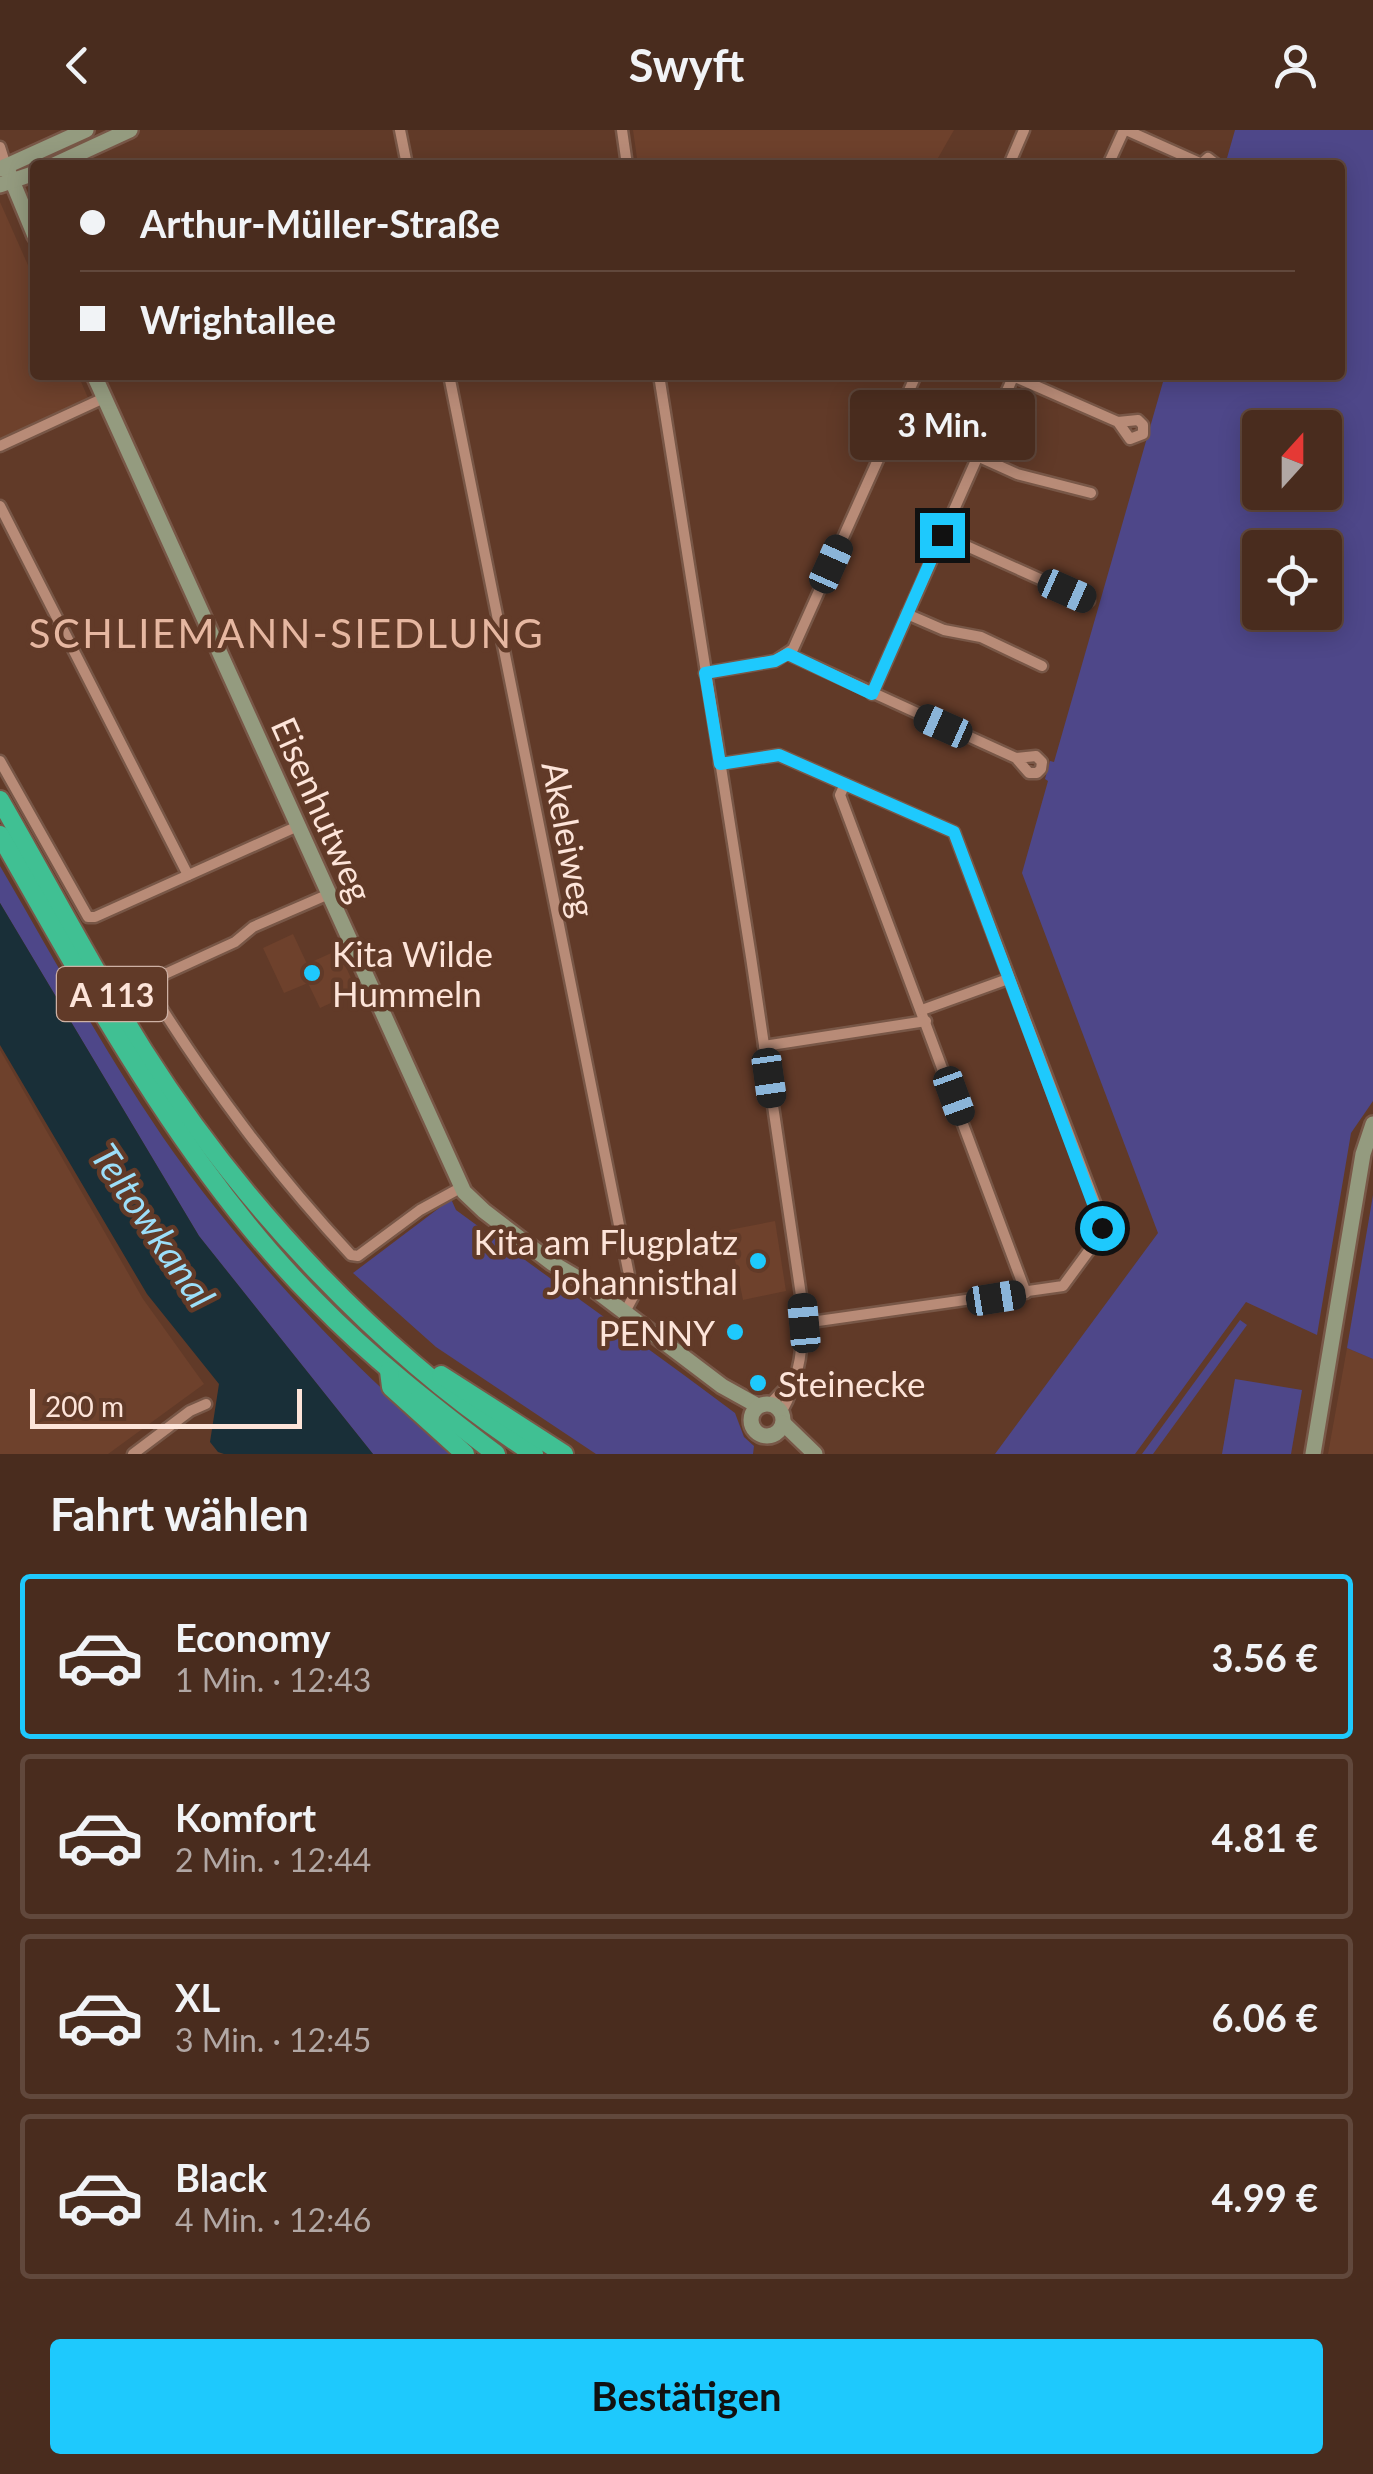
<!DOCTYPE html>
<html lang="de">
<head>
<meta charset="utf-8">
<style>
	:root { --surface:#492c1e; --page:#53382b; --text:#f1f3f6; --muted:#b1a7a4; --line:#61483c; --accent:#1ec9fd }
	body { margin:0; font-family:Lato,sans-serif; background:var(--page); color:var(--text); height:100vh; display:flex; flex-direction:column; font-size:38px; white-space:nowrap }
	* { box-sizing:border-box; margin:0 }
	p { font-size:32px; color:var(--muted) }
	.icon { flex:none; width:55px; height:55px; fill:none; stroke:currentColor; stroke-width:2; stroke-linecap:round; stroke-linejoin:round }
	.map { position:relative; height:1324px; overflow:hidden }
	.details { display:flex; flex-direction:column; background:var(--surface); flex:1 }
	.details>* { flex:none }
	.hud { position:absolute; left:30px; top:30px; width:1315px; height:220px; border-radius:10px; box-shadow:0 5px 25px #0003,0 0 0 2px var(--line); display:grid; align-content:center; height:220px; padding:0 50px; background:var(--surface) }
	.needle { width:65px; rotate:21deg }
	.controls { position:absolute; left:1242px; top:280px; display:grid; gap:20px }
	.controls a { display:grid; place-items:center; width:100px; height:100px; border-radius:10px; background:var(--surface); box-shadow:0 5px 25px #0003,0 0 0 2px var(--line); font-size:50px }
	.scale { position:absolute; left:30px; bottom:25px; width:272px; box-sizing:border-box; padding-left:10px; border:5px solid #fde4d9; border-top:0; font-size:28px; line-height:35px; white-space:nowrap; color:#fde4d9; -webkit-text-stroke:8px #613a28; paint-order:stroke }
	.end { position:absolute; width:45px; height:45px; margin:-22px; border:12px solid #1ec9fd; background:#111; box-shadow:0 0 0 5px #111 }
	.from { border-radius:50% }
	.bubble { position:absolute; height:70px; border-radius:10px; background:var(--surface); box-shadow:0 5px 25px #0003,0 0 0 2px var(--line); font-size:32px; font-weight:700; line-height:70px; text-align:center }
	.car { position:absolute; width:30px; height:60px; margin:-30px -15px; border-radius:12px; box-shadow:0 0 8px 2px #0007; background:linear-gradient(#222 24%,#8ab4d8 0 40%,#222 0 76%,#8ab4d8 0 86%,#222 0) }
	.hud b { display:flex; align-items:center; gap:35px; height:95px; font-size:38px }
	.hud b+b { border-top:2px solid var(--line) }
	.hud i { width:25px; height:25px; background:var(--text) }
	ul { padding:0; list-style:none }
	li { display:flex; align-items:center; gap:30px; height:165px; margin:0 20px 15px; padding:0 30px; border:5px solid var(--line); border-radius:10px }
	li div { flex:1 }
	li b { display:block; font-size:38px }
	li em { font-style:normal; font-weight:700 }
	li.selected { border-color:var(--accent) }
	li>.icon { width:90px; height:90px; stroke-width:1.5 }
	h2 { padding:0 50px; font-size:45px; line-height:120px }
	.cta { display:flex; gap:20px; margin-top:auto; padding:20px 50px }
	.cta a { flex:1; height:115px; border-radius:10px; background:var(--accent); color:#111; font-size:40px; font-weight:700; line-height:115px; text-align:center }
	header { display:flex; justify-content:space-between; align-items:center; height:130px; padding:0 50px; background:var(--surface); font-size:45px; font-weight:700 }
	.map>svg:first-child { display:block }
	.built { fill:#6e412c }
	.green { fill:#4e4789; fill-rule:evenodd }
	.water { fill:#192f38 }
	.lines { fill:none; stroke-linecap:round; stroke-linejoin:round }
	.street-casing { stroke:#785747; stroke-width:15 }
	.secondary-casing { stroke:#785747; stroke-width:20 }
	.highway-casing { stroke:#785747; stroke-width:22 }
	.street { stroke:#b88b77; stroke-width:10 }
	.secondary { stroke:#949b7f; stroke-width:15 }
	.highway { stroke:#40c093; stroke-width:18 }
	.route { stroke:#1ec9fd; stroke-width:12 }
	.poi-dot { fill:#1ec9fd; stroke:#613a28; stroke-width:4 }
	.labels { text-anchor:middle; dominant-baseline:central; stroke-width:9; stroke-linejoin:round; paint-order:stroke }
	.shield { fill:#613a28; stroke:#ceb1a4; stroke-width:2.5 }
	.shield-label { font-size:32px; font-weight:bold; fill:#fde4d9 }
	.street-label { font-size:35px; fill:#fde4d9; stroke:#613a28 }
	.poi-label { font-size:35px; fill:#fde4d9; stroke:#613a28; text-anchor:start }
	.water-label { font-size:38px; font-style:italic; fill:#9cdef9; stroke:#613a28 }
	.quarter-label { font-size:40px; letter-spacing:2.5px; fill:#e6b7a1; stroke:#613a28 }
</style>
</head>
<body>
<header><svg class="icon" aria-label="back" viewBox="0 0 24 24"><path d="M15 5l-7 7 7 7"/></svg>Swyft<svg class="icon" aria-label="person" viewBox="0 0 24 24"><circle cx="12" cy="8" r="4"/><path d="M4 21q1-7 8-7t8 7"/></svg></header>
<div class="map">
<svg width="1373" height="1324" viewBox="0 0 1373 1324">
	<rect width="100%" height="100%" fill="#613a28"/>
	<g class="built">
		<polygon points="633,0 954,0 934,35 638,35"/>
		<polygon points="0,72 35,151 35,245 78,245 89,270 0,310"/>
		<polygon points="293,804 307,834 338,820 357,861 320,878 308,853 284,863 263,818"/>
		<polygon points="0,920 143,1169 204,1254 108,1324 0,1324"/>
		<polygon points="775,1091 786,1161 743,1170 729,1100"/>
		<polygon points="1347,1218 1373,1229 1373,1324 1328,1324"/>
	</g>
	<g class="green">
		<path d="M1235 0H1373V971L1351 1003 1317 1205 1246 1172 1135 1324H995L1158 1103 1022 743 1048 651 1045 649 1050 631 1054 632 1165 245H1340V35H1225ZM1260 298H1325V362H1260ZM1260 418H1325V482H1260Z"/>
		<path d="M0 736C56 832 110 932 174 1023 249 1128 356 1241 455 1324H373L199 1106 0 773Z"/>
		<polygon points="1373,1065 1373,1229 1347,1218"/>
		<path d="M451 1069 456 1080C549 1148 643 1214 735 1283L744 1307 754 1316 753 1324H596L436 1217 353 1143Z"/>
		<polygon points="1240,1190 1247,1195 1153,1324 1142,1324"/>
		<polygon points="1235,1249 1302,1260 1291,1324 1222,1324"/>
	</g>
	<polygon class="water" points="0,773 199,1106 373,1324 224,1324 218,1322 210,1312 219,1254 147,1164 0,915"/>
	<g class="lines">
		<g class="street-casing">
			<g id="street">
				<polyline points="400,0 407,35"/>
				<polyline points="622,0 627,35"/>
				<polyline points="1126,0 1200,33"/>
				<polyline points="0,17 6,36"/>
				<polyline points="1009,35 1024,0"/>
				<polyline points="1108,35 1124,0"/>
				<polyline points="1200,35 1208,28 1217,35"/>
				<polyline points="449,245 632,1160 633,1167 625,1182"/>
				<path d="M659 245 751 827 802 1172C805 1209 800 1250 781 1283"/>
				<polyline points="1013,246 1118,292 1138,290 1143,295 1143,304 1130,309 1118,292"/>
				<polyline points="0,316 104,268"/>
				<polyline points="977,326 1017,344 1091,363"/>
				<polyline points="0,376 188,745"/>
				<polyline points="942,405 1089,471"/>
				<polyline points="907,484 944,500 981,507 1042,536"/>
				<polyline points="788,524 1016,628 1036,626 1042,632 1041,639 1037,643 1029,643 1016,628"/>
				<polyline points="705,543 775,531 793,519 916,245"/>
				<polyline points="872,564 1014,245"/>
				<polyline points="0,631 88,787 95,787 298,696"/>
				<polyline points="720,634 779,625 954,702 1102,1091 1099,1107 1063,1156 804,1193"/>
				<polyline points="845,654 840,665 1026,1163"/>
				<path d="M329 764 253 797 235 812 154 849 150 856 152 863C213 960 273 1041 351 1125L358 1126 420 1080 462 1057"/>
				<polyline points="922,880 1008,849"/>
				<polyline points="764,916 926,891"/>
				<polyline points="770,1274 792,1251"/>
				<polyline points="133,1324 190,1281 206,1274"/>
			</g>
		</g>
		<g class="secondary-casing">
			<g id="secondary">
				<polyline points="54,35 130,0"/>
				<polyline points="6,36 35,106"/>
				<polyline points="0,39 86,0"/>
				<polyline points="0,55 35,43"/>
				<polyline points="94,245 464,1062 484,1081 552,1133 586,1153 722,1256 758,1276"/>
				<circle cx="767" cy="1290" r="16"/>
				<polyline points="783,1293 815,1324"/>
				<polyline points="1313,1324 1363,1024 1373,994"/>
			</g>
		</g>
		<g class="highway-casing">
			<g id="highway">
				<path d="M0 670C48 753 93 840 144 921 241 1074 382 1226 534 1324"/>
				<path d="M0 705C90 863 187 1042 316 1171 371 1228 433 1276 496 1324"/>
				<polyline points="389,1241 391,1257 465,1324"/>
				<polyline points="441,1245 564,1324"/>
			</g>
		</g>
		<use href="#street" class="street"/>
		<use href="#secondary" class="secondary"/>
		<use href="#highway" class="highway"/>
	</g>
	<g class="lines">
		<polyline class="route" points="942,405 872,564 788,524 775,531 705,543 720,634 779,625 954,702 1102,1098"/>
	</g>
	<g class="poi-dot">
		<circle cx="312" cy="843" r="10"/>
		<circle cx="758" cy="1131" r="10"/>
		<circle cx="735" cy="1202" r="10"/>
		<circle cx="758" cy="1253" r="10"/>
	</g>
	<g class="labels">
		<rect class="shield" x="57" y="837" width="110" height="54" rx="8"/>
		<g class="shield-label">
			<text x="112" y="864">A 113</text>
		</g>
		<g class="street-label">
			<text transform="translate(323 679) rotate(66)">Eisenhutweg</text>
			<text transform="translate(570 709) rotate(79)">Akeleiweg</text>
		</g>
		<g class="poi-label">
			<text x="332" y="823">Kita Wilde<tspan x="332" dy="40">Hummeln</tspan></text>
			<text x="738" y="1111" text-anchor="end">Kita am Flugplatz<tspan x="738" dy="40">Johannisthal</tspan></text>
			<text x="715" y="1202" text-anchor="end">PENNY</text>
			<text x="778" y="1253">Steinecke</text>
		</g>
		<g class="water-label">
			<text transform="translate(154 1095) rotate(56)">Teltowkanal</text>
		</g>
		<g class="quarter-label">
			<text x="287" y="503">SCHLIEMANN-SIEDLUNG</text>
		</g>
	</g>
</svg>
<div class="controls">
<a><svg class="needle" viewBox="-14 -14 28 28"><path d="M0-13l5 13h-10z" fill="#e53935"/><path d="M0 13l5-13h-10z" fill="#b1a7a4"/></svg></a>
<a><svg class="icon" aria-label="locate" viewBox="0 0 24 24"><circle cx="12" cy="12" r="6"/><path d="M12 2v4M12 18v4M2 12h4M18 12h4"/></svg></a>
</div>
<div class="scale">200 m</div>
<i class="end from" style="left:1102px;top:1098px"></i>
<i class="end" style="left:942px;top:405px"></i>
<div class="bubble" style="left:850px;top:260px;width:185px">3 Min.</div>
<i class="car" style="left:831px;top:434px;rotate:24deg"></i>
<i class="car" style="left:1067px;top:461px;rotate:114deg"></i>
<i class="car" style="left:943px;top:596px;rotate:294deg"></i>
<i class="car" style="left:769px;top:948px;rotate:172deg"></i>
<i class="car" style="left:954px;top:966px;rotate:160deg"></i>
<i class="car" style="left:996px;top:1168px;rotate:81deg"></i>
<i class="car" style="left:804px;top:1193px;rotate:355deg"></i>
<div class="hud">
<b><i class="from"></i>Arthur-Müller-Straße</b>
<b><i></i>Wrightallee</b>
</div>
</div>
<section class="details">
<h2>Fahrt wählen</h2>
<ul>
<li class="selected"><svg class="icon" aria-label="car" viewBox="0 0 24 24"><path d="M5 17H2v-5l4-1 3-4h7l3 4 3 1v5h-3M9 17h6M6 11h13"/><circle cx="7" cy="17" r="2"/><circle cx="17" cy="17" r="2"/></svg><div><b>Economy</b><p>1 Min. · 12:43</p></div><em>3.56 €</em></li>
<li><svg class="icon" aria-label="car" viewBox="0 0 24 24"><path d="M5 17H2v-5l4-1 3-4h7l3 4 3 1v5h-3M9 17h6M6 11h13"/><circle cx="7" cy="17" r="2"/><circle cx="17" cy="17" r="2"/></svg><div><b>Komfort</b><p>2 Min. · 12:44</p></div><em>4.81 €</em></li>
<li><svg class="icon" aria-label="car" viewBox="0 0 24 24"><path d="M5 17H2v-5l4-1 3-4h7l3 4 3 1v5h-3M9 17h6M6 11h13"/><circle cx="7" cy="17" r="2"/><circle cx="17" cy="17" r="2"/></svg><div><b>XL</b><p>3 Min. · 12:45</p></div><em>6.06 €</em></li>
<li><svg class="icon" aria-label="car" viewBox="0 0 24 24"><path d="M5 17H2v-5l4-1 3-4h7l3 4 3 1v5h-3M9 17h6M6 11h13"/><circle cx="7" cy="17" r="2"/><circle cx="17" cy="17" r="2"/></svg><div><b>Black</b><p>4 Min. · 12:46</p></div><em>4.99 €</em></li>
</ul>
<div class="cta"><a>Bestätigen</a></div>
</section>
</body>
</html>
